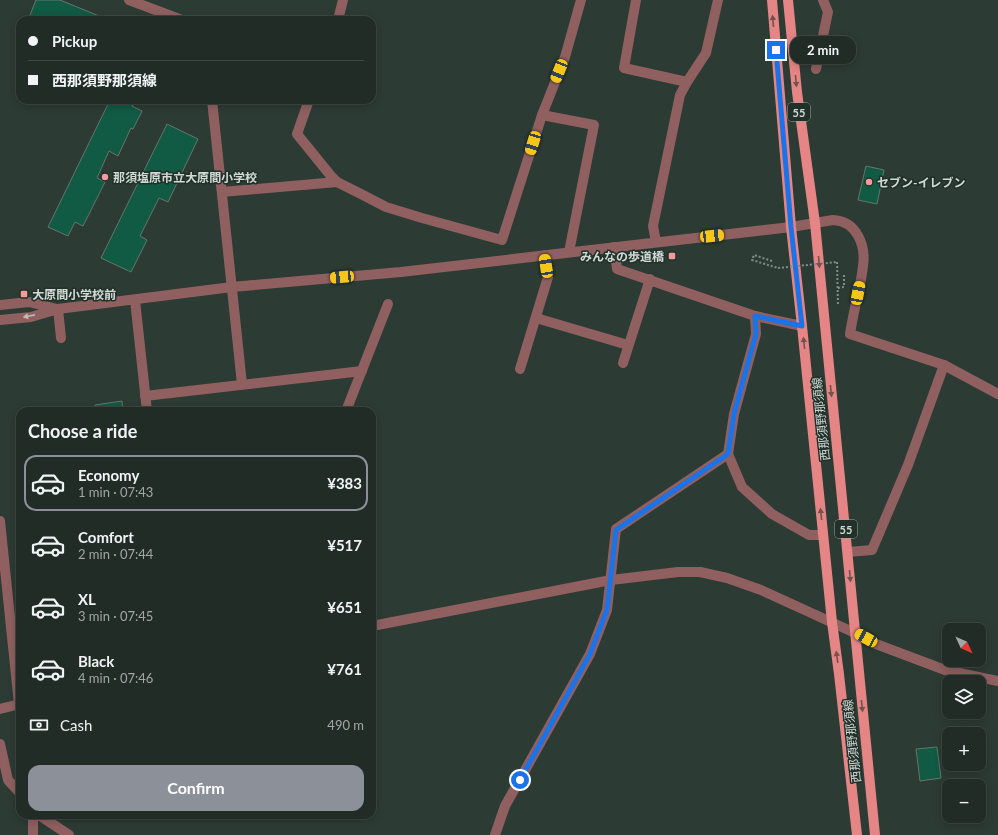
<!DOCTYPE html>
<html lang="en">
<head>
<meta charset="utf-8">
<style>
	:root { --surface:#212c27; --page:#29342f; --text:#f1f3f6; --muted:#a2a7a7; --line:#3e4844; --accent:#8c9099 }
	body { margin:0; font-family:Lato,"Noto Sans JP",sans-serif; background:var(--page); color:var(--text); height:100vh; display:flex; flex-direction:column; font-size:15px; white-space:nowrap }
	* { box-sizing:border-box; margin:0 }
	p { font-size:13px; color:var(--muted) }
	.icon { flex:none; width:22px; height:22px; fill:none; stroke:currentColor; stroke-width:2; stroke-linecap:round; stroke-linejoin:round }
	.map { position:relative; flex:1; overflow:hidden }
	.panel { position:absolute; left:16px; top:407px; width:360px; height:412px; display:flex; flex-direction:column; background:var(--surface); border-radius:12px; box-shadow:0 2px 10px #0003,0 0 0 1px var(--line) }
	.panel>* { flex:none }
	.banner { position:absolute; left:16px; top:16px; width:360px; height:88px; border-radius:12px; box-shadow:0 2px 10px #0003,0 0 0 1px var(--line); display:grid; align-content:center; height:88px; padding:0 12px; background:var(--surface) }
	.needle { width:26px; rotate:134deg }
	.tools { position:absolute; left:942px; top:623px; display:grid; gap:8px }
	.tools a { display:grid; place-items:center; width:44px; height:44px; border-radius:8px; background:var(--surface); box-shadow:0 2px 10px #0003,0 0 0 1px var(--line); font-size:20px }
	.end { position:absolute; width:18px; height:18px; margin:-9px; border:5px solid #1a73e8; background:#fff; box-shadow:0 0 0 2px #fff }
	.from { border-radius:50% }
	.bubble { position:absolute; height:28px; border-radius:12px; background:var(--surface); box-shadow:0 2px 10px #0003,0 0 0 1px var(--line); font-size:13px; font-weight:700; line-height:28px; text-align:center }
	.car { position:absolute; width:12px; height:24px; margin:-12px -6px; border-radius:5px; box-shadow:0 0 3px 1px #0007; background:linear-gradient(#f5c518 24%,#345 0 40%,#f5c518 0 76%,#345 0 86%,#f5c518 0) }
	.banner b { display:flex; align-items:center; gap:14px; height:38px; font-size:15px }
	.banner b+b { border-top:1px solid var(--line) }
	.banner i { width:10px; height:10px; background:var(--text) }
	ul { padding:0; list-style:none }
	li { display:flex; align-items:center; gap:12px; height:56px; margin:0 8px 6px; padding:0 4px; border:2px solid transparent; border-radius:12px }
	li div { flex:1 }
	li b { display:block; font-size:15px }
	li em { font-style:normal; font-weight:700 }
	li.selected { border-color:var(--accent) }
	li>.icon { width:36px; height:36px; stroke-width:1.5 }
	h2 { padding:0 12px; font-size:18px; line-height:48px }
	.pay { display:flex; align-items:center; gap:10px; height:44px; padding:0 12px; font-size:15px }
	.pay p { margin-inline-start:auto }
	.primary-button { display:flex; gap:8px; margin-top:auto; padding:8px 12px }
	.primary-button a { flex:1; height:46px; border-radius:12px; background:var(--accent); color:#fff; font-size:16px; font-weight:700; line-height:46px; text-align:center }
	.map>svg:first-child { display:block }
	.building { fill:#115a44; stroke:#65766f }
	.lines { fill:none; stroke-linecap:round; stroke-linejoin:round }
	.path { stroke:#828e89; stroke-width:2; stroke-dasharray:2 2; stroke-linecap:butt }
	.minor { stroke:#8f605f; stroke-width:10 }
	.major { stroke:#e58585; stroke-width:10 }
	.path-bridge { stroke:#828e89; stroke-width:2; stroke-dasharray:2 2; stroke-linecap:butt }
	.oneway { fill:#70524e }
	.oneway2 { fill:#c0bcb8 }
	.route { stroke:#1a73e8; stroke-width:5 }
	.poi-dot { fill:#f59b9a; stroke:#22302a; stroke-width:1.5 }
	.labels { text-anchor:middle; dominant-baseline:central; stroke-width:3; stroke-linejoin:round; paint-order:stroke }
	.shield { fill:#22302a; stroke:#9ca7a2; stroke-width:1 }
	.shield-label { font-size:11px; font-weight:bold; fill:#d1dad6 }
	.poi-label { font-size:12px; font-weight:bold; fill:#d1dad6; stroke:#22302a; text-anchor:start }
	.street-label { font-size:12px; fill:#d1dad6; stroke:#22302a }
</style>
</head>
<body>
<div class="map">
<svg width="998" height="835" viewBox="0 0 998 835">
	<rect width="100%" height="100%" fill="#2c3b34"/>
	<g class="building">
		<polygon points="36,0 60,0 109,20 28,20"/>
		<polygon points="110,100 135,100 132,106 142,111 133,129 131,128 118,156 109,151 97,178 105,182 83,226 75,222 68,236 48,227"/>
		<polygon points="167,124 198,139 168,202 159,198 140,236 147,240 131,272 101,258"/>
		<polygon points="866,166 884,170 877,204 858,200"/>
		<polygon points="122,401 123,411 95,411 95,405"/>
		<polygon points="937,747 941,778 920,781 916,749"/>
	</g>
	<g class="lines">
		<g class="path">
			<polyline points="772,261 754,255 752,260 778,268"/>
			<polyline points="837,262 838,305"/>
			<polyline points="838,288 844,287 844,274"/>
		</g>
		<g class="minor">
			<polyline points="129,0 182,20"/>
			<polyline points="636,0 624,68 687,82 706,53 718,0"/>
			<polyline points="338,20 343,0"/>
			<polyline points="816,69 828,12 823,0"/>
			<polyline points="212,100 242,384"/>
			<polyline points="309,100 297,134 331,176 337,182 363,195 386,207 422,218 502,240 542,115 565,57 581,0"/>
			<polyline points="542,115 594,125 569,252"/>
			<polyline points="222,192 337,182"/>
			<polyline points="656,242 653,226 680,95 687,82"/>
			<polyline points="614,247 617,269 755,316 802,326"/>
			<polyline points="135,300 147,411"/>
			<polyline points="0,305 29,302 57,309"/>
			<polyline points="58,309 61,338"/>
			<polyline points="536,318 628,345"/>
			<path d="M0 320 31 317 58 309 232 287 401 272 791 227 833 220C857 221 866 246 863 266 862 276 860 285 858 294 855 307 852 321 850 334L944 365 998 394"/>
			<polyline points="623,363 650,279"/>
			<polyline points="520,369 548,277 545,255"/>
			<polyline points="145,396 362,371"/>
			<polyline points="346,411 388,304"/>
			<polyline points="728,454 742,487 772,514 809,535 823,535"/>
			<polyline points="0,521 19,704"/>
			<polyline points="848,552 872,550 908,465 944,365"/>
			<polyline points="372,626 611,580 678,572 700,572 727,578 761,590 855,633 876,644 945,670 998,681"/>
			<polyline points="0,709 20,704"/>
			<polyline points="0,744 8,780 20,793"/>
			<polyline points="39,815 69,835"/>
			<polyline points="33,835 33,815"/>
			<polyline points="495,835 505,806 590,654 607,610 616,529 728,454 734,414 756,334 755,316"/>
		</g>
		<g class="major">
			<polyline points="772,0 791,227 802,326 832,622 839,674 857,835"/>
			<polyline points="788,0 797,92 815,223 875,835"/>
		</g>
		<polyline class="path-bridge" points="778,268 837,262"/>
	</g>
	<defs><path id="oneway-solid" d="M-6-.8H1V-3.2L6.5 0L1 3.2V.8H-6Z"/></defs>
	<g class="oneway">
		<use href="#oneway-solid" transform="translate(773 21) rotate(-95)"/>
		<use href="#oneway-solid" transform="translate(796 81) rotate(85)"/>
		<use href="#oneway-solid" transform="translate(819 262) rotate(85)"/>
		<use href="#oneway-solid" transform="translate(804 343) rotate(-96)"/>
		<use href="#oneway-solid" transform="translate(831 391) rotate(84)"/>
		<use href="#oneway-solid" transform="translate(821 514) rotate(-96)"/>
		<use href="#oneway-solid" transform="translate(850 576) rotate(85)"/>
		<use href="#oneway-solid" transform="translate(837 657) rotate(-98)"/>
		<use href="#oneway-solid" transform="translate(862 706) rotate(84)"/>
	</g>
	<use class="oneway2" href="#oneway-solid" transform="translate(29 316) rotate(169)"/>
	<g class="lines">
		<polyline class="route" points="520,780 590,654 607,610 616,530 728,454 734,414 756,334 755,316 802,326 791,227 776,50"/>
	</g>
	<g class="poi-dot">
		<circle cx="105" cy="177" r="4"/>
		<circle cx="869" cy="182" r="4"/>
		<rect x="668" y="252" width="8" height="8" rx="2"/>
		<rect x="20" y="290" width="8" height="8" rx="2"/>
	</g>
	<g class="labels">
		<g class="shield">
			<rect x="788" y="103" width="22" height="18" rx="3"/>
			<rect x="835" y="520" width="22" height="18" rx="3"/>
		</g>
		<g class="shield-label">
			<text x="799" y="112">55</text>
			<text x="846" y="529">55</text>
		</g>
		<g class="poi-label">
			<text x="113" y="177">那須塩原市立大原間小学校</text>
			<text x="877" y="182">セブン-イレブン</text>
			<text x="664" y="256" text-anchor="end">みんなの歩道橋</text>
			<text x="32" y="294">大原間小学校前</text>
		</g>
		<g class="street-label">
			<text transform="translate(821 419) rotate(-96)">西那須野那須線</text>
			<text transform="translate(852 741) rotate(-96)">西那須野那須線</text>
		</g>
	</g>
</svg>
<div class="tools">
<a><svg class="needle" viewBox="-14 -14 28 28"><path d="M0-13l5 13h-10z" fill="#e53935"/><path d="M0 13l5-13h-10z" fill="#a2a7a7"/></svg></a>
<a><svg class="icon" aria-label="layers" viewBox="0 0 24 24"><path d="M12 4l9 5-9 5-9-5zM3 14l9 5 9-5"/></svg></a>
<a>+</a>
<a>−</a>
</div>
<i class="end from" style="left:520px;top:780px"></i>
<i class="end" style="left:776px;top:50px"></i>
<div class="bubble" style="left:790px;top:36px;width:66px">2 min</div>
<i class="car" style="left:559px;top:71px;rotate:202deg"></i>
<i class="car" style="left:533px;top:143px;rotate:197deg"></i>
<i class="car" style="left:712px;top:236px;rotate:84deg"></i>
<i class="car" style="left:546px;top:266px;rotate:351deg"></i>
<i class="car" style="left:342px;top:277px;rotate:265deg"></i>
<i class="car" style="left:858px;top:293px;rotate:11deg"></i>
<i class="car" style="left:866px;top:638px;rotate:299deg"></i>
<div class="banner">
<b><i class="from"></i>Pickup</b>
<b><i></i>西那須野那須線</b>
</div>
<section class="panel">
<h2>Choose a ride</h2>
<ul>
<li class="selected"><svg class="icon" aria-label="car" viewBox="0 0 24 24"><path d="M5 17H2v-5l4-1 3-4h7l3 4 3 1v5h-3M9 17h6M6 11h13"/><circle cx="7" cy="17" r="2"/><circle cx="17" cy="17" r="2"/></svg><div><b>Economy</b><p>1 min · 07:43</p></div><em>¥383</em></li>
<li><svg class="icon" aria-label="car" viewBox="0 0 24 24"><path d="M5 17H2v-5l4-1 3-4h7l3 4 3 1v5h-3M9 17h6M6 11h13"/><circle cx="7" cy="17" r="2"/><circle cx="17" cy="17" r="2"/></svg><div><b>Comfort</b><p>2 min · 07:44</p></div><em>¥517</em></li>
<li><svg class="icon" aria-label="car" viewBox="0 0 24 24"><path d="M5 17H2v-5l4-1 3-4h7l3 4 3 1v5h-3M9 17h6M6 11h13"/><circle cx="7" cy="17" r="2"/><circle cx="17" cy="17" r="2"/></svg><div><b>XL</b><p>3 min · 07:45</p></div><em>¥651</em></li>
<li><svg class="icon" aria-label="car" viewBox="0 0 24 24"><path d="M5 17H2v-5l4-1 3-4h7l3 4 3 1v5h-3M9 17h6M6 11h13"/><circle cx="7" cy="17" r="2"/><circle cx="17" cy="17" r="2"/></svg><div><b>Black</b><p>4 min · 07:46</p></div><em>¥761</em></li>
</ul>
<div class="pay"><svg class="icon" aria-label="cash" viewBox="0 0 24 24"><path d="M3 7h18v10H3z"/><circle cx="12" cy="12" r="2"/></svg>Cash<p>490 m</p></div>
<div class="primary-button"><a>Confirm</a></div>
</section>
</div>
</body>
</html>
